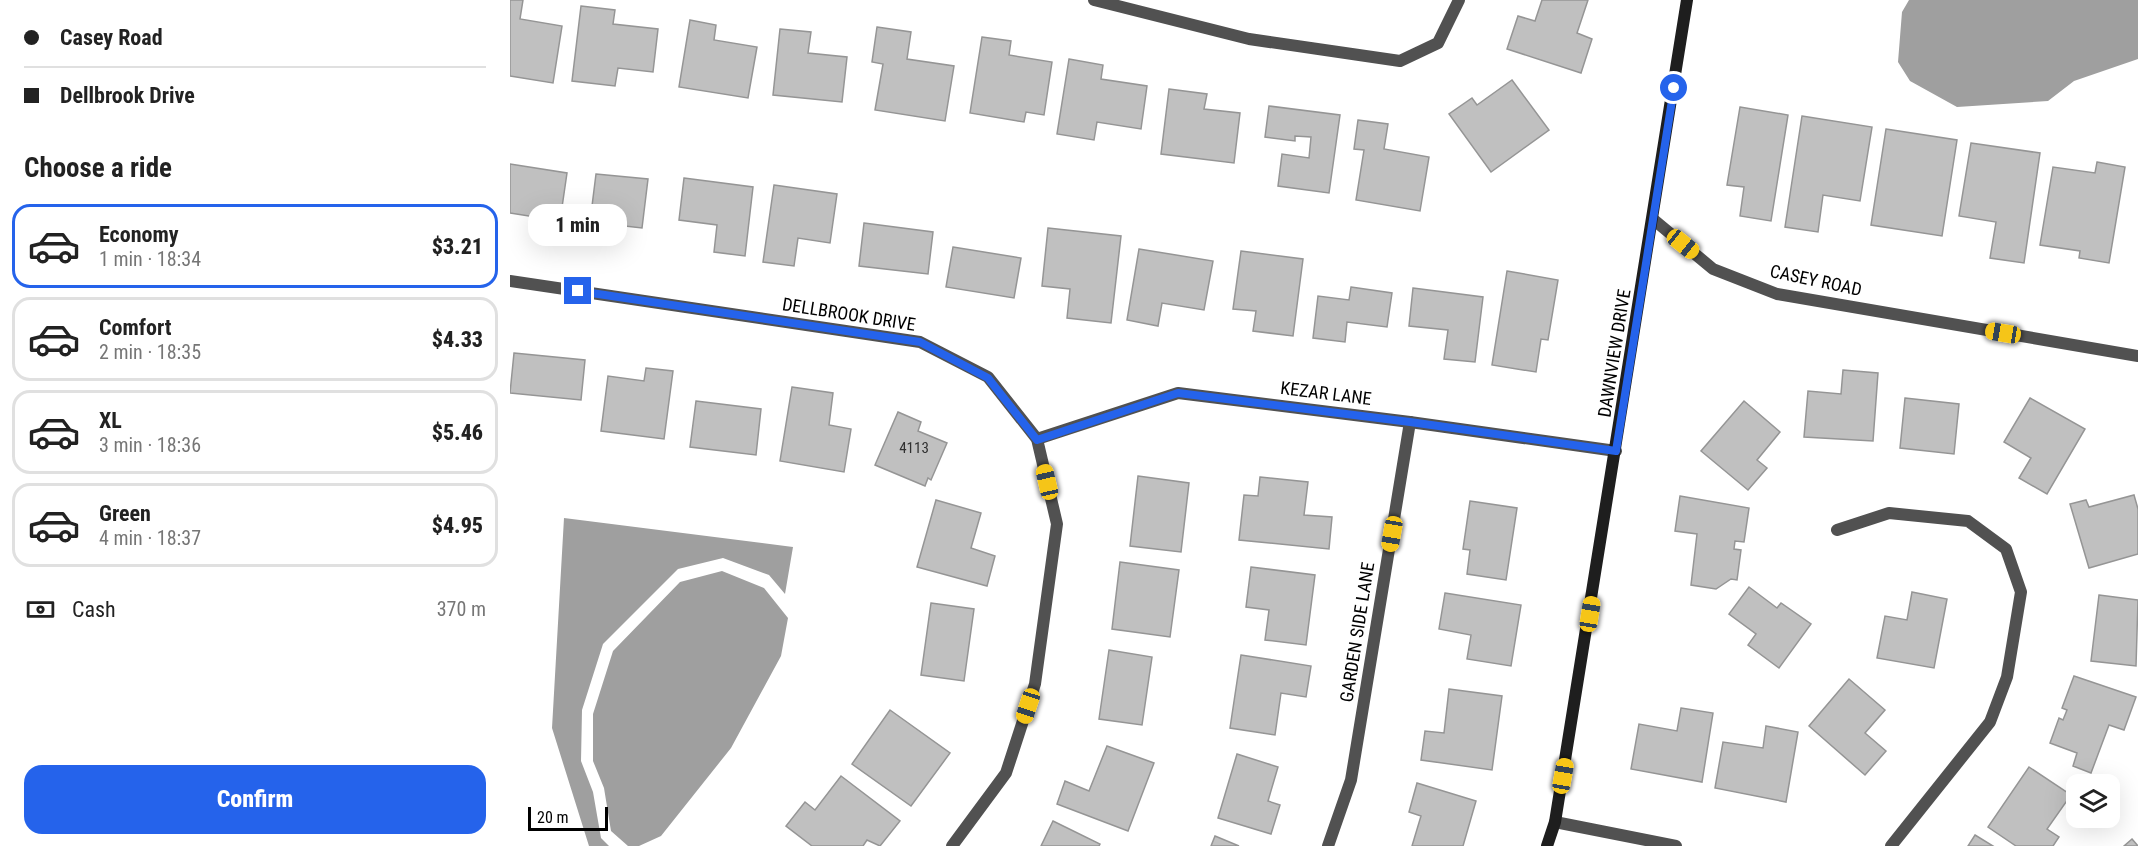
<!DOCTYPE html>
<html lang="en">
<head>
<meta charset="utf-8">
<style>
	:root { --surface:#fff; --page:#f2f2f2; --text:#222; --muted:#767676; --line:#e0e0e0; --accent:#2563eb }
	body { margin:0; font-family:"Roboto Condensed",sans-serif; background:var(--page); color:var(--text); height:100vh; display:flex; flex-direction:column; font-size:22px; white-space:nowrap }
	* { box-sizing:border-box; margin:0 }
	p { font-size:20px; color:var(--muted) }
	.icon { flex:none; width:33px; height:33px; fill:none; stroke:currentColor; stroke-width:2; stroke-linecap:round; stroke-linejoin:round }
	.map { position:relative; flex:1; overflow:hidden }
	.drawer { display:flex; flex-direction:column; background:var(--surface); width:510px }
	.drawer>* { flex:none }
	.hud { display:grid; align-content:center; height:132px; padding:0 24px; background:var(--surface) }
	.tools { position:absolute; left:1556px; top:774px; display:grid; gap:12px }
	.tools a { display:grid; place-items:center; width:54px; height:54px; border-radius:12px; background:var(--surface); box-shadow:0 6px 24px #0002; font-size:30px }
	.scale { position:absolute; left:18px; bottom:15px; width:80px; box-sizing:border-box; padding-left:6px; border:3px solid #000; border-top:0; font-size:16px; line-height:21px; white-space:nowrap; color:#000; -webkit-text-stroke:4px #fff; paint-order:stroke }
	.end { position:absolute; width:27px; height:27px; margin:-14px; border:8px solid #2563eb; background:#fff; box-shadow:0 0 0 3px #fff }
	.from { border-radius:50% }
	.bubble { position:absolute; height:42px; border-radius:18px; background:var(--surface); box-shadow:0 6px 24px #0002; font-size:20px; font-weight:800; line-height:42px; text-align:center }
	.car { position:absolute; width:18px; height:36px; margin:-18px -9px; border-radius:8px; box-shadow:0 0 4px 2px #0007; background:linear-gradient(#f5c518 24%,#345 0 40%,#f5c518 0 76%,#345 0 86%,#f5c518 0) }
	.hud b { display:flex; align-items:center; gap:21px; height:57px; font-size:22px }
	.hud b+b { border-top:2px solid var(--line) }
	.hud i { width:15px; height:15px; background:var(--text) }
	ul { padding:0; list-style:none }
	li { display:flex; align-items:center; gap:18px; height:84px; margin:0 12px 9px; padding:0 12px; border:3px solid var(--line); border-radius:18px }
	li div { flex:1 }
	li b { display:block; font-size:22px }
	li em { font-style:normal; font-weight:800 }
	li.on { border-color:var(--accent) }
	li>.icon { width:54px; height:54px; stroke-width:1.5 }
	h2 { padding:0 24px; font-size:27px; line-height:72px }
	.pay { display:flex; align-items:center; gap:15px; height:66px; padding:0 24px; font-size:22px }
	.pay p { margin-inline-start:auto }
	.cta { display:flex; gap:12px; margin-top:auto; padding:12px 24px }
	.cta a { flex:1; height:69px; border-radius:18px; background:var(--accent); color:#fff; font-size:24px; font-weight:800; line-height:69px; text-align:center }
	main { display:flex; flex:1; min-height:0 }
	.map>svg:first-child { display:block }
	.water { fill:#9f9f9f }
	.building { fill:#c0c0c0; stroke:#959595; stroke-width:1.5 }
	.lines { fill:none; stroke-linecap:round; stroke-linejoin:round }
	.street { stroke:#515151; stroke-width:12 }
	.secondary { stroke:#1e1e1e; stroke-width:12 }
	.route { stroke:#2563eb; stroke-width:8 }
	.labels { text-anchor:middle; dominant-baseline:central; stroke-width:4.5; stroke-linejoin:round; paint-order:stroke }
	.number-label { font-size:15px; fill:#303030 }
	.street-label { font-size:18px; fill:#000; stroke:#fff }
</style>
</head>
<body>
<main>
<section class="drawer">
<div class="hud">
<b><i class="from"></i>Casey Road</b>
<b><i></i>Dellbrook Drive</b>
</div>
<h2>Choose a ride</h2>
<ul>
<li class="on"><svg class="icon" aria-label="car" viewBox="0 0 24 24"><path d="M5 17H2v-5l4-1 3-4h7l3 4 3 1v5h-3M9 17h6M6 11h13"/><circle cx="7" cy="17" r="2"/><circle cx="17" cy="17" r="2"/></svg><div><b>Economy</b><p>1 min · 18:34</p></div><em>$3.21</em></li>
<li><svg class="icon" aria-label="car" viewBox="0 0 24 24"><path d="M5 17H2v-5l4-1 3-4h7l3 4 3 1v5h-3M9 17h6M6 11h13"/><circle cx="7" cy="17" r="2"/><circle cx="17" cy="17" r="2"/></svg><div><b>Comfort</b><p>2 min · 18:35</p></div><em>$4.33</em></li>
<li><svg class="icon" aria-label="car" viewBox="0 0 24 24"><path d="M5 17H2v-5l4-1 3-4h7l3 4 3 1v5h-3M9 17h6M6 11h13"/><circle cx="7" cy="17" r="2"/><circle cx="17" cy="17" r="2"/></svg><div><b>XL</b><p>3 min · 18:36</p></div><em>$5.46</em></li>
<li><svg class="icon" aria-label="car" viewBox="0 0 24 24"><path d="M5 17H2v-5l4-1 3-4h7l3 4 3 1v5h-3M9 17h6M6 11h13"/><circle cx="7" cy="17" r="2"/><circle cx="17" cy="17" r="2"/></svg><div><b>Green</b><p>4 min · 18:37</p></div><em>$4.95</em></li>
</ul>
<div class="pay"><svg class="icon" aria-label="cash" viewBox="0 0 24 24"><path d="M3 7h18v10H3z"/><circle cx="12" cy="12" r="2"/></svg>Cash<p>370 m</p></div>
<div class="cta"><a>Confirm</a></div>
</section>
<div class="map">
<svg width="1628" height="846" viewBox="0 0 1628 846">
	<rect width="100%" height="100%" fill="#fff"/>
	<g class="water">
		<polygon points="1399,0 1628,0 1628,59 1564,81 1538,101 1447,107 1400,81 1388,62 1392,12"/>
		<polygon points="54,518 283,547 275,594 259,575 213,558 168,569 93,644 72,710 71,761 83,792 91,838 99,846 79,846 42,728"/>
		<polygon points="212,571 254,588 278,618 271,656 221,748 151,836 129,846 118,846 101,831 94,788 83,761 83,714 103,651 170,582"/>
	</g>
	<g class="building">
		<polygon points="0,0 13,0 10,19 52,26 43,83 0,76"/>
		<polygon points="1032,0 1078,0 1067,33 1082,39 1071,73 997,49 1008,16 1025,21"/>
		<polygon points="71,6 105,10 103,24 148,29 143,72 108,68 105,86 62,81"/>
		<polygon points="180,20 206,25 204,40 247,47 238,98 169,87"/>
		<polygon points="367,27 401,32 397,59 444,66 435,121 365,110 373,64 362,62"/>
		<polygon points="270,29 301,32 298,53 337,57 332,102 263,95"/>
		<polygon points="472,37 501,41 499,55 542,62 534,115 516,112 514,122 460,113"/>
		<polygon points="559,59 593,65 591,79 637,86 631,129 587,122 584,140 547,134"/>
		<polygon points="1002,80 1039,130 981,172 939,114 962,98 967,105"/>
		<polygon points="659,89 697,94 694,109 730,113 724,163 651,154"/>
		<polygon points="759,106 830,115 819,193 768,186 772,154 799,158 801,137 785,136 785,141 755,137"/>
		<polygon points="1230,107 1278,115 1261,221 1230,216 1234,187 1217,185"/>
		<polygon points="1292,116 1362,127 1350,201 1313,195 1308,232 1275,227"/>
		<polygon points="848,120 878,124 874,149 919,157 910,211 846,200 854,150 844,149"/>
		<polygon points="1376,129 1447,140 1432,236 1361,225"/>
		<polygon points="1461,143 1530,153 1514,263 1480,258 1486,222 1449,216"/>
		<polygon points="1587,162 1615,167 1599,263 1569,258 1570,251 1530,245 1543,167 1585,173"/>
		<polygon points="0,164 57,173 50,221 0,213"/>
		<polygon points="86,174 138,179 132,228 80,222"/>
		<polygon points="174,178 243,187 235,256 204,252 207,225 169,220"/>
		<polygon points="264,185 327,194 320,243 288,238 284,266 253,262"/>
		<polygon points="354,223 423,232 418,274 349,266"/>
		<polygon points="538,228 611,236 601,323 557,318 560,289 532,286"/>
		<polygon points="443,247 511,258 504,298 436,287"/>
		<polygon points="629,249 703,261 694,310 652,303 648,326 617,320"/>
		<polygon points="731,251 793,259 783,336 743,331 746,311 723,309"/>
		<polygon points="997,271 1048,280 1038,340 1031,339 1026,372 982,365"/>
		<polygon points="841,287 882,293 877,327 837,322 835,342 803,338 808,296 839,300"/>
		<polygon points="903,288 973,297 965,362 934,359 938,330 899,326"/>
		<polygon points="4,353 75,360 71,400 0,393"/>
		<polygon points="136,368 163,371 154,439 91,431 98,376 134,381"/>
		<polygon points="1333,370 1368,373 1363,441 1294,437 1298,391 1331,394"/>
		<polygon points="282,387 323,393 319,425 341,429 334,472 270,461"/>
		<polygon points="1395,398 1449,404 1444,454 1390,448"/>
		<polygon points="1520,398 1575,429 1537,494 1509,478 1521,458 1494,442"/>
		<polygon points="186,401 251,409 246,455 180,447"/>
		<polygon points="1234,401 1270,432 1247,460 1257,468 1238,490 1191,451"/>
		<polygon points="388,412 411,422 408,431 437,443 421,480 418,478 415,486 365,465"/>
		<polygon points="628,476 679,483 671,552 620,546"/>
		<polygon points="750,477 798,482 794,515 822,517 819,549 729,540 734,495 748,496"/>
		<polygon points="1624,495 1628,509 1628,554 1579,568 1560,504 1576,500 1579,507"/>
		<polygon points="1170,496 1239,508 1234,542 1225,541 1224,549 1231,550 1227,580 1221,579 1206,589 1181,585 1187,534 1165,531"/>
		<polygon points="426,500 471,513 461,548 485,556 477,586 407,567"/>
		<polygon points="960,501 1007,508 996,580 957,574 960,550 953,549"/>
		<polygon points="610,562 669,570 660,637 602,629"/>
		<polygon points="741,567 805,575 796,645 755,640 759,610 736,607"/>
		<polygon points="1239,587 1267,608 1271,603 1301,624 1269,668 1238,645 1246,634 1219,614"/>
		<polygon points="1402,592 1437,599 1424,668 1367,658 1375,616 1397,620"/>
		<polygon points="935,593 1011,605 1001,666 957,659 961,635 929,629"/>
		<polygon points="1589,595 1628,600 1626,666 1581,661"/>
		<polygon points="421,603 464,609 454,681 411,675"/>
		<polygon points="599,650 642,657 632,725 589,719"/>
		<polygon points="731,655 801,666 796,697 771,693 765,735 720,728"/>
		<polygon points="1564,676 1626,697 1614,730 1599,725 1581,773 1563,766 1567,753 1540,743 1549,718 1553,720 1557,710 1552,708"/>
		<polygon points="1339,679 1375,710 1355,733 1376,751 1355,775 1299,726"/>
		<polygon points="939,689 992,696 982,770 911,760 915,731 934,733"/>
		<polygon points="1171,708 1203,713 1192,782 1121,769 1129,724 1167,731"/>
		<polygon points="380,710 440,753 401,806 342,764"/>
		<polygon points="1256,726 1288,732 1276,802 1205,788 1213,742 1253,748"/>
		<polygon points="597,746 644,763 618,831 547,804 555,781 579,791"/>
		<polygon points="727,754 768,767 758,801 770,805 761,834 708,818"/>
		<polygon points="1519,767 1561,795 1537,829 1549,837 1543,846 1506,846 1478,827"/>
		<polygon points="331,776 390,821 370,846 357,840 353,846 302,846 276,826 295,802 305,810"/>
		<polygon points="907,783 966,801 953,846 902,846 911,816 899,812"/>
		<polygon points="543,821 590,844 589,846 531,846"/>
		<polygon points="1465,835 1483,846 1458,846"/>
		<polygon points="705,836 729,846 701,846"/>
		<polygon points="1622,839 1628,846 1614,846"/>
	</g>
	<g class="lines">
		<g class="street">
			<polyline points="584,0 739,39 890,61 928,43 949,0"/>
			<polyline points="1144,220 1203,269 1267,294 1628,356"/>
			<polyline points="0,281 410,342 478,377 527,439 547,524 525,684 496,773 442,846"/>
			<polyline points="527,439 668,393 900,422 1106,451"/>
			<polyline points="1327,530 1379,513 1458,521 1496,549 1511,592 1497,677 1480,722 1381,846"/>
			<polyline points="1045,822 1166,846"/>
			<polyline points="818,846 841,780 900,422"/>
		</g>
		<polyline class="secondary" points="1037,846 1045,822 1177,0"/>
	</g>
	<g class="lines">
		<polyline class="route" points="68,291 410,342 478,378 527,440 668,393 900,422 1106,451 1164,88"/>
	</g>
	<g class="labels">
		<g class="number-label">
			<text x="404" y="448">4113</text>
		</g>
		<g class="street-label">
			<text transform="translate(1306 280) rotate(12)">CASEY ROAD</text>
			<text transform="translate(339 314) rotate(9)">DELLBROOK DRIVE</text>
			<text transform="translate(1104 353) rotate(-81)">DAWNVIEW DRIVE</text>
			<text transform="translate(816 393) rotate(7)">KEZAR LANE</text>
			<text transform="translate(847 632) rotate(-81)">GARDEN SIDE LANE</text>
		</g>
	</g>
</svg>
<div class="tools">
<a><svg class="icon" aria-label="layers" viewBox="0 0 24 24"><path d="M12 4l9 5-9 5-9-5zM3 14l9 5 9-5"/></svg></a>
</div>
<div class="scale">20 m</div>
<i class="end from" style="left:1164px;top:88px"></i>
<i class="end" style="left:68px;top:291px"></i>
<div class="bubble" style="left:18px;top:204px;width:99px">1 min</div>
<i class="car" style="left:1173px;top:244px;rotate:129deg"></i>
<i class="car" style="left:1493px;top:333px;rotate:279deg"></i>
<i class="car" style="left:537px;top:482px;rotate:347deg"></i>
<i class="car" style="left:882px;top:534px;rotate:190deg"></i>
<i class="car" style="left:1080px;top:614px;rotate:9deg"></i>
<i class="car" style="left:518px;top:706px;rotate:198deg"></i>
<i class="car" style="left:1053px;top:776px;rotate:10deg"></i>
</div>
</main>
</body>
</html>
